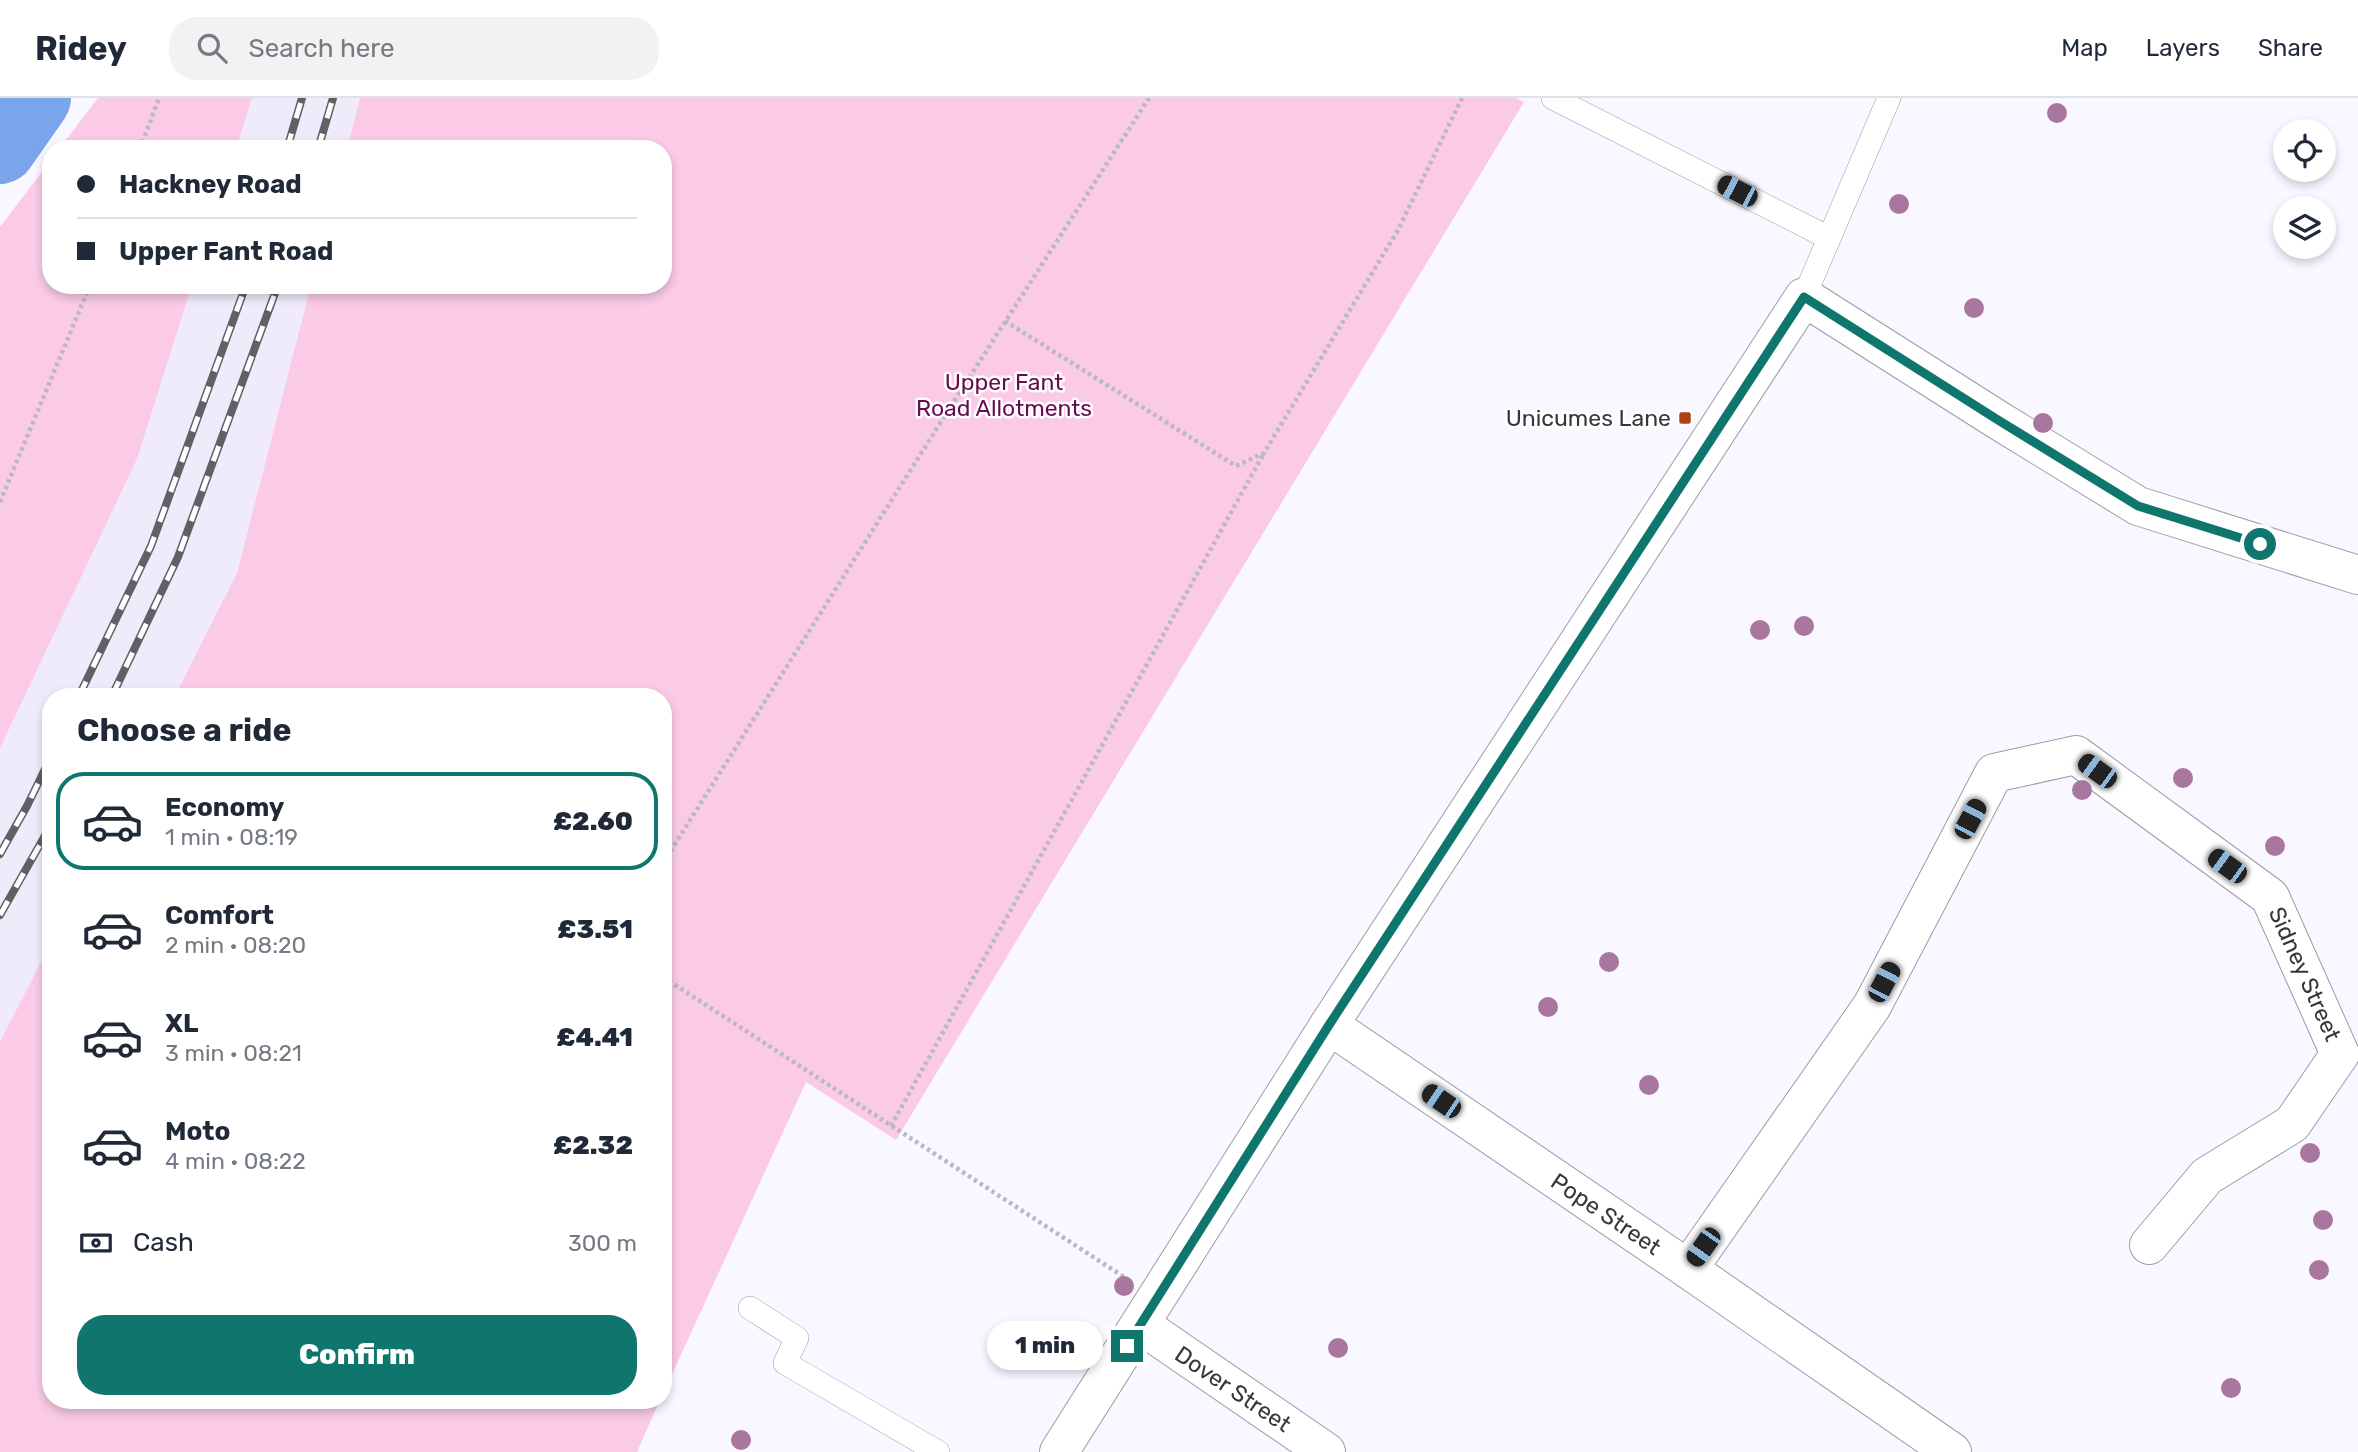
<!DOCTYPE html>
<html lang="en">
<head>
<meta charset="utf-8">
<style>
	:root { --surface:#fff; --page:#f2f2f3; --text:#1f2937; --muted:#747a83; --line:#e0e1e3; --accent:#0f766e }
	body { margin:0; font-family:Rubik,sans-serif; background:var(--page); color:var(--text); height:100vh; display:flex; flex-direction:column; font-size:26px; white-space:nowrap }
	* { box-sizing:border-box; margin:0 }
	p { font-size:23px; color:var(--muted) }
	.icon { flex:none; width:38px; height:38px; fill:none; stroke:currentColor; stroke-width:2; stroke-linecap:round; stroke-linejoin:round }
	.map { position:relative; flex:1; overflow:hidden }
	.details { position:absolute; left:42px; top:590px; width:630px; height:721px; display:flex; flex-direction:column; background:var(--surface); border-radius:28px; box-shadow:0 4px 10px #0003 }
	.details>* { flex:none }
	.banner { position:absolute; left:42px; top:42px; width:630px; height:154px; border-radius:28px; box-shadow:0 4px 10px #0003; display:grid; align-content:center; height:154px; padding:0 35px; background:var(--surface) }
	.buttons { position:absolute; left:2273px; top:21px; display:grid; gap:14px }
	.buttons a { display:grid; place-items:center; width:63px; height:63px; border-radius:50%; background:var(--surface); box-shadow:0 4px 10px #0003; font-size:35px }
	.end { position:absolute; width:32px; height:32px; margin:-16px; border:9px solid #0f766e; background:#fff; box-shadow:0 0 0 4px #fff }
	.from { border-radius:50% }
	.bubble { position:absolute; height:49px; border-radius:24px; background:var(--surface); box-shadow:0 4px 10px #0003; font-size:23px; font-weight:800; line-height:49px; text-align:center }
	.car { position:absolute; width:21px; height:42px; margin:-21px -10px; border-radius:9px; box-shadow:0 0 5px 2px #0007; background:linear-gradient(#222 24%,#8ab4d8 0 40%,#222 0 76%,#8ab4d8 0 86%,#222 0) }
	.banner b { display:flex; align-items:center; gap:24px; height:66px; font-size:26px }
	.banner b+b { border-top:2px solid var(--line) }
	.banner i { width:18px; height:18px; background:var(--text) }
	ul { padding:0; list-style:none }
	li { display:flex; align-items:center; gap:21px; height:98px; margin:0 14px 10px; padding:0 21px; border:4px solid transparent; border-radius:28px }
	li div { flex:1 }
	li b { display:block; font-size:26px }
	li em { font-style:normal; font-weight:800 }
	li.on { border-color:var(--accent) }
	li>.icon { width:63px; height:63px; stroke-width:1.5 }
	h2 { padding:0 35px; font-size:32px; line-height:84px }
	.pay { display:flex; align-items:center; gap:18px; height:77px; padding:0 35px; font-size:26px }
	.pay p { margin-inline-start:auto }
	.button { display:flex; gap:14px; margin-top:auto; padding:14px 35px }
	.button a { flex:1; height:80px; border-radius:28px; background:var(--accent); color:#fff; font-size:28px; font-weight:800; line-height:80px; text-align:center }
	header { display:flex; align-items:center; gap:42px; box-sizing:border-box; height:98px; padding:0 35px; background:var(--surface); border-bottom:2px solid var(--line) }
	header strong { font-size:33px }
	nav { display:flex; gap:38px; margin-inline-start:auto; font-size:24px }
	.search { width:490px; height:63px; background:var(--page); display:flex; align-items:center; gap:18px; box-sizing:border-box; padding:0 24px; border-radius:28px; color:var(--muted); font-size:26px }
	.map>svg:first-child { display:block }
	.built { fill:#f0ebfa }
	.green { fill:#facae7 }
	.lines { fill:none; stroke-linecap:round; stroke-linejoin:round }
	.river { stroke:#7ba5ea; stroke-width:72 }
	.lane-casing { stroke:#9e9ba3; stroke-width:24 }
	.street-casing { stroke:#9e9ba3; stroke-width:40 }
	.secondary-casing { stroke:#9e9ba3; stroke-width:40 }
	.path { stroke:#bbb9bf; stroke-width:4.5; stroke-dasharray:3.5 3.5; stroke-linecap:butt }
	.lane { stroke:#fff; stroke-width:23 }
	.street { stroke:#fff; stroke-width:38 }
	.secondary { stroke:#fff; stroke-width:38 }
	.rail-casing { stroke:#626065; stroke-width:8 }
	.rail { stroke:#fff; stroke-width:5; stroke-dasharray:16; stroke-linecap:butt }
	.tree { fill:#a9769f }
	.route { stroke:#0f766e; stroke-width:9 }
	.poi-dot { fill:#a94414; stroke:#fff; stroke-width:2.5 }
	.labels { text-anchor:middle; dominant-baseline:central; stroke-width:5; stroke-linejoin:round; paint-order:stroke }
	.park-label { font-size:23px; fill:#670c50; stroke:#fff }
	.poi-label { font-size:23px; fill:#373639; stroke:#fff; text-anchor:end }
	.street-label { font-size:23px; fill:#373639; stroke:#fff }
</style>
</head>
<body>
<header>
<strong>Ridey</strong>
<div class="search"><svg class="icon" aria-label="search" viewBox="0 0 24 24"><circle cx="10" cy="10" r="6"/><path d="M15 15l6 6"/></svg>Search here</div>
<nav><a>Map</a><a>Layers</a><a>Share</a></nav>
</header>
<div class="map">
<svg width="2358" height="1354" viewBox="0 0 2358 1354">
	<rect width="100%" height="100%" fill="#f9f7ff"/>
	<g class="built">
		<polygon points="252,0 360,0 347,51 236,51"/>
		<polygon points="192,187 311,187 237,475 175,598 51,598 51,844 0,944 0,650 137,361"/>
	</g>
	<g class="green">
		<polygon points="98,0 252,0 236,51 59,51"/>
		<polygon points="360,0 1516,0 1524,4 896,1042 806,984 663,1296 663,598 175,598 237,475 311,187 663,187 663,51 347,51"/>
		<polygon points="51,62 51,187 192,187 137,361 0,650 0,129"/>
		<polygon points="51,844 51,1302 660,1302 637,1354 0,1354 0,944"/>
	</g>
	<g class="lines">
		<polyline class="river" points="0,50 35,0"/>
		<g class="lane-casing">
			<g id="lane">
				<polyline points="1553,0 1829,140"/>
				<polyline points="1804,199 1889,0"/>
				<polyline points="750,1210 797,1240 785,1265 938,1354"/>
			</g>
		</g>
		<g class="street-casing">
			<g id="street">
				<polyline points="1329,927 1688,1171 1952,1354"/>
				<polyline points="1688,1171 1872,908 1994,675 2076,657 2270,799 2340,956 2292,1026 2207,1078 2149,1147"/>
				<polyline points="1141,1227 1326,1354"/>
			</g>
		</g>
		<g class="secondary-casing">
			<polyline id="secondary" points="1059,1354 1329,927 1804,199 1998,322 2138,408 2358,477"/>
		</g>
		<g class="path">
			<polyline points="140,51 159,0"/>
			<polyline points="1005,223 1236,368 1264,355 1398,132 1462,0"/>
			<polyline points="0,404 90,187"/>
			<polyline points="663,765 951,308 1149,0"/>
			<polyline points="663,879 1124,1179"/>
			<polyline points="891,1028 1264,355"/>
		</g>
		<use href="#lane" class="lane"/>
		<use href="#street" class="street"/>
		<use href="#secondary" class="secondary"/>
		<g class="rail-casing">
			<g id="rail">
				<polyline points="287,51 302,0"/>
				<polyline points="318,51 333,0"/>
				<polyline points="79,598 151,448 246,187"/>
				<polyline points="112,598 178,459 278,187"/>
				<polyline points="0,756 27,708 51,659"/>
				<polyline points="0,817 51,727"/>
			</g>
		</g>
		<use href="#rail" class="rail"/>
	</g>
	<g class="tree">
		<circle cx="2057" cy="15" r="10"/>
		<circle cx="1899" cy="106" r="10"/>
		<circle cx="1974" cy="210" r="10"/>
		<circle cx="2043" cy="325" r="10"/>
		<circle cx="1804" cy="528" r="10"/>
		<circle cx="1760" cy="532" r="10"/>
		<circle cx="2183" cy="680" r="10"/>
		<circle cx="2082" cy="692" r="10"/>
		<circle cx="2275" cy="748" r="10"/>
		<circle cx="1609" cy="864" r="10"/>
		<circle cx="1548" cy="909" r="10"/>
		<circle cx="1649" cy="987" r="10"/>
		<circle cx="2310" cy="1055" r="10"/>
		<circle cx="2323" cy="1122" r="10"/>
		<circle cx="2319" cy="1172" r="10"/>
		<circle cx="1124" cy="1188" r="10"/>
		<circle cx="1338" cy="1250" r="10"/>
		<circle cx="2231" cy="1290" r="10"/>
		<circle cx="741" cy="1342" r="10"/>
	</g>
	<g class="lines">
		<polyline class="route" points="1127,1248 1329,927 1804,199 1998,322 2138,408 2260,446"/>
	</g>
	<rect class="poi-dot" x="1678" y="313" width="14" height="14" rx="3.5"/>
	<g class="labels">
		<g class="park-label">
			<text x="1004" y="284">Upper Fant<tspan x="1004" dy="26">Road Allotments</tspan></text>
		</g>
		<g class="poi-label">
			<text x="1671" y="320">Unicumes Lane</text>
		</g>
		<g class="street-label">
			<text transform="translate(2305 876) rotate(66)">Sidney Street</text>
			<text transform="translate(1606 1116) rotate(34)">Pope Street</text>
			<text transform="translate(1233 1291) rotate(34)">Dover Street</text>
		</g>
	</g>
</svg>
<div class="buttons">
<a><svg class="icon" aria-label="locate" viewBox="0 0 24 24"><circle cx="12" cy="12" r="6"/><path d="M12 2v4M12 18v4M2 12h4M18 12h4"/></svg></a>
<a><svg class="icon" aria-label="layers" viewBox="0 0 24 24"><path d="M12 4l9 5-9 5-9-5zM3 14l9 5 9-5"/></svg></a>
</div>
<i class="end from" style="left:2260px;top:446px"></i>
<i class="end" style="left:1127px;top:1248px"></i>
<div class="bubble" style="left:987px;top:1223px;width:116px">1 min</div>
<i class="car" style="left:1737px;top:93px;rotate:297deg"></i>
<i class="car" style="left:2097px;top:673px;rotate:306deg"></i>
<i class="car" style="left:1970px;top:721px;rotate:28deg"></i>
<i class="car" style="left:2227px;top:768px;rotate:306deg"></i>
<i class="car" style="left:1884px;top:884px;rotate:28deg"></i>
<i class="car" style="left:1441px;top:1003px;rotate:304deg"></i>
<i class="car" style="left:1703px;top:1149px;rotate:215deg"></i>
<div class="banner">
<b><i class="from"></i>Hackney Road</b>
<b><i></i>Upper Fant Road</b>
</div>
<section class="details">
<h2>Choose a ride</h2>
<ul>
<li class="on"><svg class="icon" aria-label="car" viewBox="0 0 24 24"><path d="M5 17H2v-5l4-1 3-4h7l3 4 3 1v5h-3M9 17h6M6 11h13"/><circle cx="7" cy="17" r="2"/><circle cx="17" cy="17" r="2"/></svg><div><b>Economy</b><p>1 min · 08:19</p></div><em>£2.60</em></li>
<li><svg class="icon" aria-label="car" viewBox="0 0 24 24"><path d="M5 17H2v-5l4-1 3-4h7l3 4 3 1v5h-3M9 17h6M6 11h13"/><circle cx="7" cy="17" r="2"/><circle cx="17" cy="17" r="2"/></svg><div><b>Comfort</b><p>2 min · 08:20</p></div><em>£3.51</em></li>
<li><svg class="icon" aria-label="car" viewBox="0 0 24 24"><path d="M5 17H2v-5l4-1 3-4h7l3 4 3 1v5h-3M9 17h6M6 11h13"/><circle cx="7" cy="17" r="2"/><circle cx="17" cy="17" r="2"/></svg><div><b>XL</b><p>3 min · 08:21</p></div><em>£4.41</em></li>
<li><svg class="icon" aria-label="car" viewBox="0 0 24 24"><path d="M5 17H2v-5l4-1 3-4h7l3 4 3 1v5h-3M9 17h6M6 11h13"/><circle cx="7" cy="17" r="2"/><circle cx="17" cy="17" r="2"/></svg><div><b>Moto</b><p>4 min · 08:22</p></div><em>£2.32</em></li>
</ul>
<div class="pay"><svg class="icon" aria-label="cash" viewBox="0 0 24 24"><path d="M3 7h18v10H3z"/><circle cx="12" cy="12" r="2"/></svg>Cash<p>300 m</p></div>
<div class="button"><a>Confirm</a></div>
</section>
</div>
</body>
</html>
